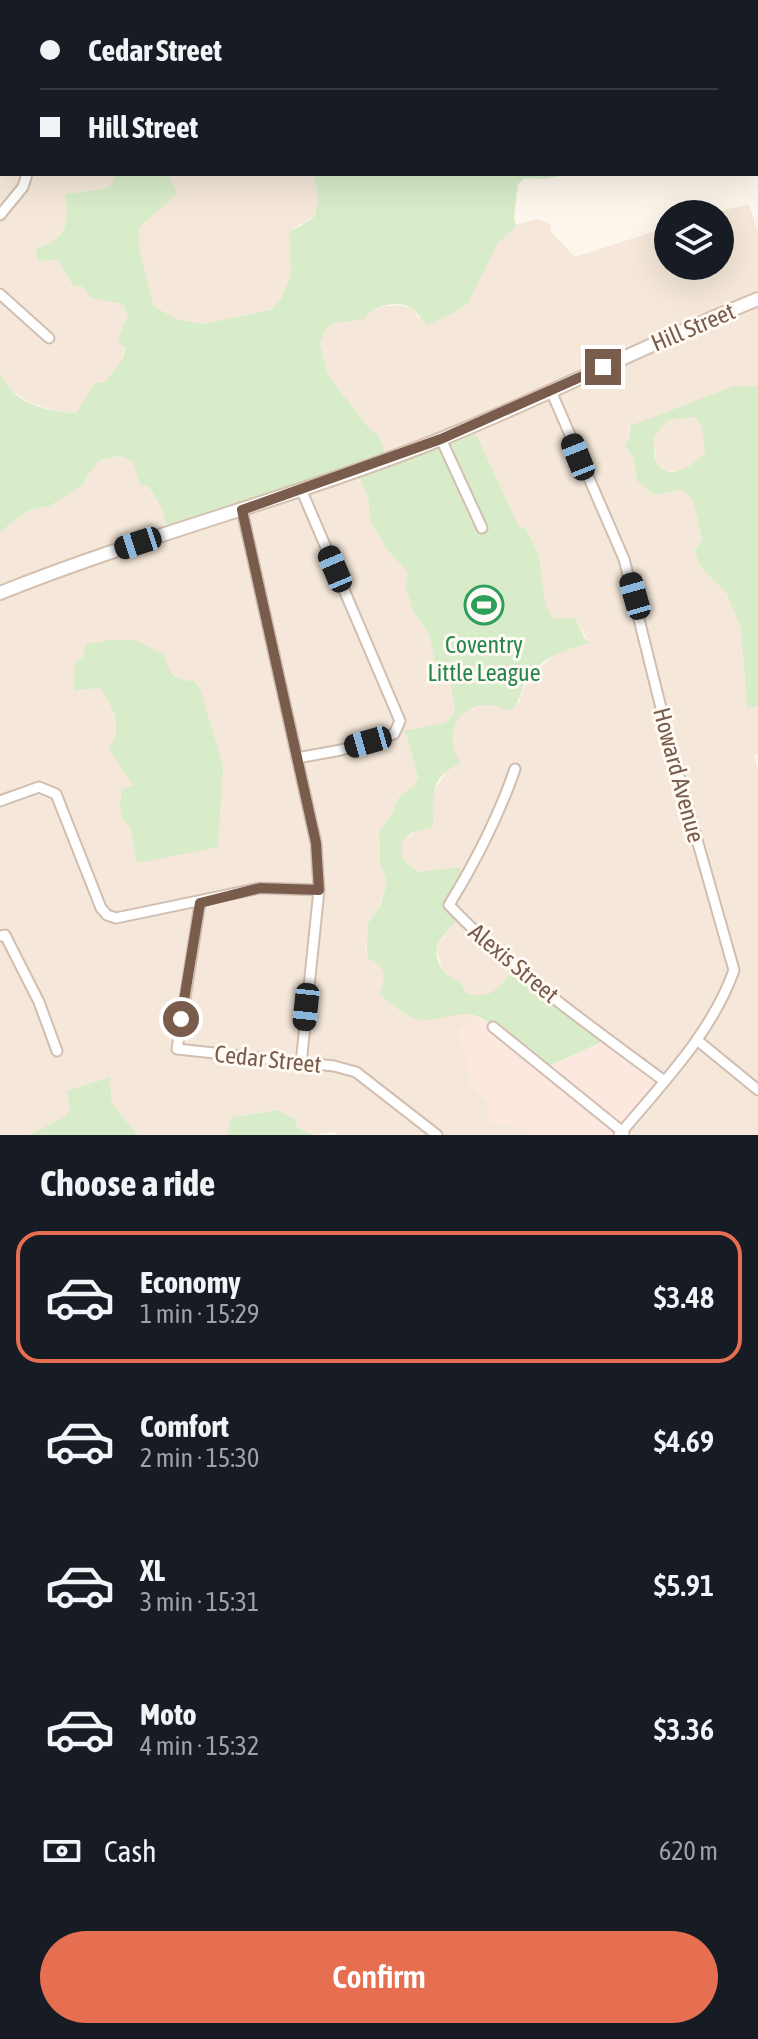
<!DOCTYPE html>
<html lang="en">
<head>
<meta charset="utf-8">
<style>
	:root { --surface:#171b24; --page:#242831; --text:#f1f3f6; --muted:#9ea1a6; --line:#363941; --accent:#e76f51 }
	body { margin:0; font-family:"Asap Condensed",sans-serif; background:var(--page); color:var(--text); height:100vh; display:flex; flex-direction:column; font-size:30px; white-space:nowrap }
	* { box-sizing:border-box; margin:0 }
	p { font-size:26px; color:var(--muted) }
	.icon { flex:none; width:44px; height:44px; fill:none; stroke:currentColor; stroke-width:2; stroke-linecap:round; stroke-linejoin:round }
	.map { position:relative; height:1135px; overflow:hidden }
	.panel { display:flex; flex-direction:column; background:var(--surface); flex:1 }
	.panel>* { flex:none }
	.top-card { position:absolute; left:0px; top:0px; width:758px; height:176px; box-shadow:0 8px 32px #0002; display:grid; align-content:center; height:176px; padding:0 40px; background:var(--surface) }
	.fabs { position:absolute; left:654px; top:200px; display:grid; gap:16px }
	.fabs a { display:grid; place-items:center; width:80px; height:80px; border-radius:50%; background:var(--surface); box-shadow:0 8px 32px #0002; font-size:40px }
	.end { position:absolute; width:36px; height:36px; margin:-18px; border:10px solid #7a5c4d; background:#fff; box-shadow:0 0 0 4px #fff }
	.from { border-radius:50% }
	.car { position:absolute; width:24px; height:48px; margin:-24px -12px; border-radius:10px; box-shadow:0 0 6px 2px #0007; background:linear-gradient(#222 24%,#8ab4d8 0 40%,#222 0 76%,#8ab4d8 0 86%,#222 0) }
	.top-card b { display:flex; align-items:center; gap:28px; height:76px; font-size:30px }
	.top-card b+b { border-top:2px solid var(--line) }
	.top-card i { width:20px; height:20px; background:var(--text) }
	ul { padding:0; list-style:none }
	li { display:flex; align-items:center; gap:24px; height:132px; margin:0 16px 12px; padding:0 24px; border:4px solid transparent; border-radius:24px }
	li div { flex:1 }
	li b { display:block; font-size:30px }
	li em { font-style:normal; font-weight:600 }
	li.selected { border-color:var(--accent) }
	li>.icon { width:72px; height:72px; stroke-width:1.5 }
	h2 { padding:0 40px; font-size:36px; line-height:96px }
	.pay { display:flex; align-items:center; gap:20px; height:88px; padding:0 40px; font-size:30px }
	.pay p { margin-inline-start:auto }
	.primary-button { display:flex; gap:16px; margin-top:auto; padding:16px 40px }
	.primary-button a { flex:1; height:92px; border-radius:48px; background:var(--accent); color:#fff; font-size:32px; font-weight:600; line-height:92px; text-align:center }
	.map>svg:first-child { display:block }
	.residential { fill:#f5e8da; fill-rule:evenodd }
	.commercial { fill:#fde8e0 }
	.green { fill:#d8ecc9; fill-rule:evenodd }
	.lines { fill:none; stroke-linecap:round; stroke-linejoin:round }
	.street-casing { stroke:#d1beb0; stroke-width:13 }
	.secondary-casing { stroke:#d6c0b0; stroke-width:16 }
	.street { stroke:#fff; stroke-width:9 }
	.secondary { stroke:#fff; stroke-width:12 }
	.route { stroke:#7a5c4d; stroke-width:10 }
	.labels { text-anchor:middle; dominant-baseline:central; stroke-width:6; stroke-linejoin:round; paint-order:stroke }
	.street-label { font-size:24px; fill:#7a5c4d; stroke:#fffaf3 }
	.leisure-label { font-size:24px; fill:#27864d; stroke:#fffaf3 }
</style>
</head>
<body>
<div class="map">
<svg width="758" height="1135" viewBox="0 0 758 1135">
	<rect width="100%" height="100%" fill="#fdf6ec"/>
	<g class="residential">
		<polygon points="0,0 60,2 2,2 2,174 114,174 113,182 105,189 66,194 69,215 67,223 56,241 36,248 58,260 73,286 82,286 91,298 123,304 128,317 122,360 105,382 95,383 77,413 61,413 31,403 11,391 0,374"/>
		<polygon points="168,174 314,174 318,198 315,216 289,231 291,274 281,297 271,310 202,324 176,319 154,306 139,248 138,227 177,194"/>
		<polygon points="749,204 758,233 758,386 742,388 629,427 630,437 625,446 634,459 637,481 654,495 682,490 693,500 702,539 694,551 702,569 727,594 741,629 747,708 758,707 758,754 754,755 758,772 758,1135 620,1135 661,1086 514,969 495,992 478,997 466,993 461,982 452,980 443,972 437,952 438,945 456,921 442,906 461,880 457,867 418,872 402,858 402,842 434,817 431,804 433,792 456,757 451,736 456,719 465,711 487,704 519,703 527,677 563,649 589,643 575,617 560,619 552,617 548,612 521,530 387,459 379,436 368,427 328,375 320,344 326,329 333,323 361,318 375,307 400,305 413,309 419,319 457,311 468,303 498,243 517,224 539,219 550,224 551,232 575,257 668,227 668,266 720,266 720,214 709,214"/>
		<polygon points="695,416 702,426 706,453 695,464 678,471 668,471 660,468 657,463 653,436 668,420"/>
		<path d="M120 456 133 462 140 484 149 487 161 507 169 532 357 470 368 498 371 523 388 549 408 573 405 585 413 611 429 635 436 664 450 681 455 713 445 723 407 736 418 778 414 787 400 795 392 814 379 831 380 862 387 883 365 949 368 959 376 961 383 969 385 984 427 1020 459 1013 478 1017 459 1031 474 1087 488 1101 490 1122 525 1129 529 1135H338L332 1132 313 1135 297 1127 296 1119 277 1110 235 1117 232 1115 227 1135H137L112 1103 108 1077 68 1091 70 1108 66 1116 39 1131 29 1135H0V532L27 511 50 506 84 484 88 475 100 460ZM109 640H135L181 681H196L200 688 219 832 218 847 135 857 130 827 122 818 133 785 114 743 116 726 110 699 99 688 75 691V663L83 657 86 644Z"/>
	</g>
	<polygon class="commercial" points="478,1017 551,1065 606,1040 664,1081 620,1135 529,1135 525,1129 490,1122 488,1101 474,1087 468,1086 470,1075 458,1030"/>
	<g class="green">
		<path d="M114 174H168L177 194 139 227V248L154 306 176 319 202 324 271 310 281 298 291 274 289 231 299 227 315 216 318 198 314 174H573L544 179 525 178 518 184 514 216 516 227 498 243 468 303 457 311 427 325C421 320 418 313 413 309 401 299 371 305 365 319L333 323 326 329 320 344 328 375 368 427 379 436 387 458 473 428 520 529 522 527 526 529 539 556 543 592 547 608 552 617 561 619 575 617 585 639 590 643C571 647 537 660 527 678 519 692 523 699 510 711 503 709 492 704 485 705 453 708 444 739 461 763 425 780 436 797 433 827L411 833 402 842V858L418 872 457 867 466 872 443 902 442 906 456 921C450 929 439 939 437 948 434 963 446 978 461 982L466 993C492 1001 499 987 515 968L606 1040 551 1065 547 1070C531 1058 494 1022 476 1016 459 1011 445 1019 427 1020 409 1021 391 1004 379 993 387 980 386 963 368 959 365 947 369 937 367 925L380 906 387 883 380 862 379 831 392 814 400 795 413 787 418 778 407 736 402 731 445 723 455 712 450 681 436 664 429 635 413 611 405 585 408 573 387 549 371 523 368 498 357 470 169 532 161 507 149 487 140 485 133 462 120 456 100 460 88 475 84 484 50 506 27 511 0 532V374C4 379 6 385 11 390 25 406 56 413 76 413L95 383 105 382 122 360 125 348 117 340 128 317 123 304 91 298 82 286H73L58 260 38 261 36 248C67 239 70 223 65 194L105 189 113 182Z"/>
		<path d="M734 386H758V707L747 708 741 629 727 594 702 569 694 551 702 539 693 500 682 490 654 495 637 481 634 459 625 446 630 437V426ZM695 417 702 426 705 453C696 463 674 480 660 467 653 461 654 444 654 436L668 420Z"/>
		<path d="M109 640H135L164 655C170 675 174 681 195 681L200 688 223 766 218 847 138 863 135 857 130 827 122 818 120 805 122 789 133 785 108 749C124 731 113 703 99 688L74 691 75 662 83 657 86 644Z"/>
		<polygon points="109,1077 112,1103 137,1135 29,1135 66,1116 70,1108 67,1091"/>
		<polygon points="277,1110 296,1119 297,1127 313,1135 227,1135 232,1115 236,1117"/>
	</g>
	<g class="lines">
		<g class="street-casing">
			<g id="street">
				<polyline points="0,28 2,37"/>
				<polyline points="0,54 2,54"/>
				<polyline points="0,215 23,187 27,174"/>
				<polyline points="0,294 49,338"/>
				<path d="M551 391 624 559 671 748 734 970C712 1033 661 1085 619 1135"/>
				<polyline points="441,439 482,528"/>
				<polyline points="242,510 316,843 319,890 301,1064"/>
				<polyline points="297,758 341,750 394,734 400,721 301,489"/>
				<path d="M515 769C498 818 476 861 449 905 513 972 589 1025 663 1080"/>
				<polyline points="0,801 39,787 56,794 101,908 107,915 116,918 260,888 319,890"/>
				<polyline points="200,903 177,1049 334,1066 356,1072 437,1135"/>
				<polyline points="0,936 5,935 39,1002 57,1051"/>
				<polyline points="493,1027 624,1133"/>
				<polyline points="697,1040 758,1090"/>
			</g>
		</g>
		<g class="secondary-casing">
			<path id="secondary" d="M0 593C144 535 297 497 441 439 548 396 651 342 758 299"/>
		</g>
		<use href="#street" class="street"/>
		<use href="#secondary" class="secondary"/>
	</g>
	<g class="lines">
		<polyline class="route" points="181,1019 200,903 260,888 319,890 316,843 242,510 441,439 603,367"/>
	</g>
	<defs>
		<g id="stadium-ring" transform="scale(2)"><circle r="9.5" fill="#fffaf3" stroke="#2e9e5b" stroke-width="1.5"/><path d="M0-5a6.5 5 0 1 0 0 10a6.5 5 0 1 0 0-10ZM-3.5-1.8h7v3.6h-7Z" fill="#2e9e5b"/></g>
	</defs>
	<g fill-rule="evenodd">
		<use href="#stadium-ring" x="484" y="605"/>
	</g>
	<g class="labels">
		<g class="street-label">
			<text transform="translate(693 327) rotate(-23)">Hill Street</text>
			<text transform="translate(679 775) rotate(75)">Howard Avenue</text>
			<text transform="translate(514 963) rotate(40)">Alexis Street</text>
			<text transform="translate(268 1059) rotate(6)">Cedar Street</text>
		</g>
		<g class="leisure-label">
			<text x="484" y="644">Coventry<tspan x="484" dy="28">Little League</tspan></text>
		</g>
	</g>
</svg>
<div class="fabs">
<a><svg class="icon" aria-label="layers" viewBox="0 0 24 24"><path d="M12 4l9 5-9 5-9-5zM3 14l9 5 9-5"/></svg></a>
</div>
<i class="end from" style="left:181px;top:1019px"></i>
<i class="end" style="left:603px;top:367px"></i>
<i class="car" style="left:578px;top:457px;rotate:338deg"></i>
<i class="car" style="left:138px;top:543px;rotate:252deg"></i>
<i class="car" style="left:335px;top:569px;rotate:337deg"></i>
<i class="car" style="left:635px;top:596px;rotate:344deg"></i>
<i class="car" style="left:368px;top:742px;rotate:254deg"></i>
<i class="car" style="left:306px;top:1007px;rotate:186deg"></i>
<div class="top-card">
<b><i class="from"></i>Cedar Street</b>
<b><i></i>Hill Street</b>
</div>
</div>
<section class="panel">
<h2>Choose a ride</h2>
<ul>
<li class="selected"><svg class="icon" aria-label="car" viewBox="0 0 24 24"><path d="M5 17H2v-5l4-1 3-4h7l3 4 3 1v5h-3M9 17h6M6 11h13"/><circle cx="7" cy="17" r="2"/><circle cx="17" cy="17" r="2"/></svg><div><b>Economy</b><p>1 min · 15:29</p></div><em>$3.48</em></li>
<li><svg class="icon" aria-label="car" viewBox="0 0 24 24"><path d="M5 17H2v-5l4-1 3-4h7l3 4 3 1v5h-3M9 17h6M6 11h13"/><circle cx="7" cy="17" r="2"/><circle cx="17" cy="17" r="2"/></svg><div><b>Comfort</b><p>2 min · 15:30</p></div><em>$4.69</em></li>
<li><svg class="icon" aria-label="car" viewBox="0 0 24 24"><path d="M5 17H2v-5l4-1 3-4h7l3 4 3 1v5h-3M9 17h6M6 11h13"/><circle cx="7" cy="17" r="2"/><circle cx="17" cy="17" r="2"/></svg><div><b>XL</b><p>3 min · 15:31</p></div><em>$5.91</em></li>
<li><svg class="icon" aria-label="car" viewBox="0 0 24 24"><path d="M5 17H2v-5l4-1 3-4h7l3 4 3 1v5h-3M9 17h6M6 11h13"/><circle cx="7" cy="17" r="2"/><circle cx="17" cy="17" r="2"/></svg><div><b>Moto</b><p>4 min · 15:32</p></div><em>$3.36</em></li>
</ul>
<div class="pay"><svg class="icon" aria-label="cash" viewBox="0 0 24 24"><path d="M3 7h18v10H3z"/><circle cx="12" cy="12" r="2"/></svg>Cash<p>620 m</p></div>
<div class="primary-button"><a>Confirm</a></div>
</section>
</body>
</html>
